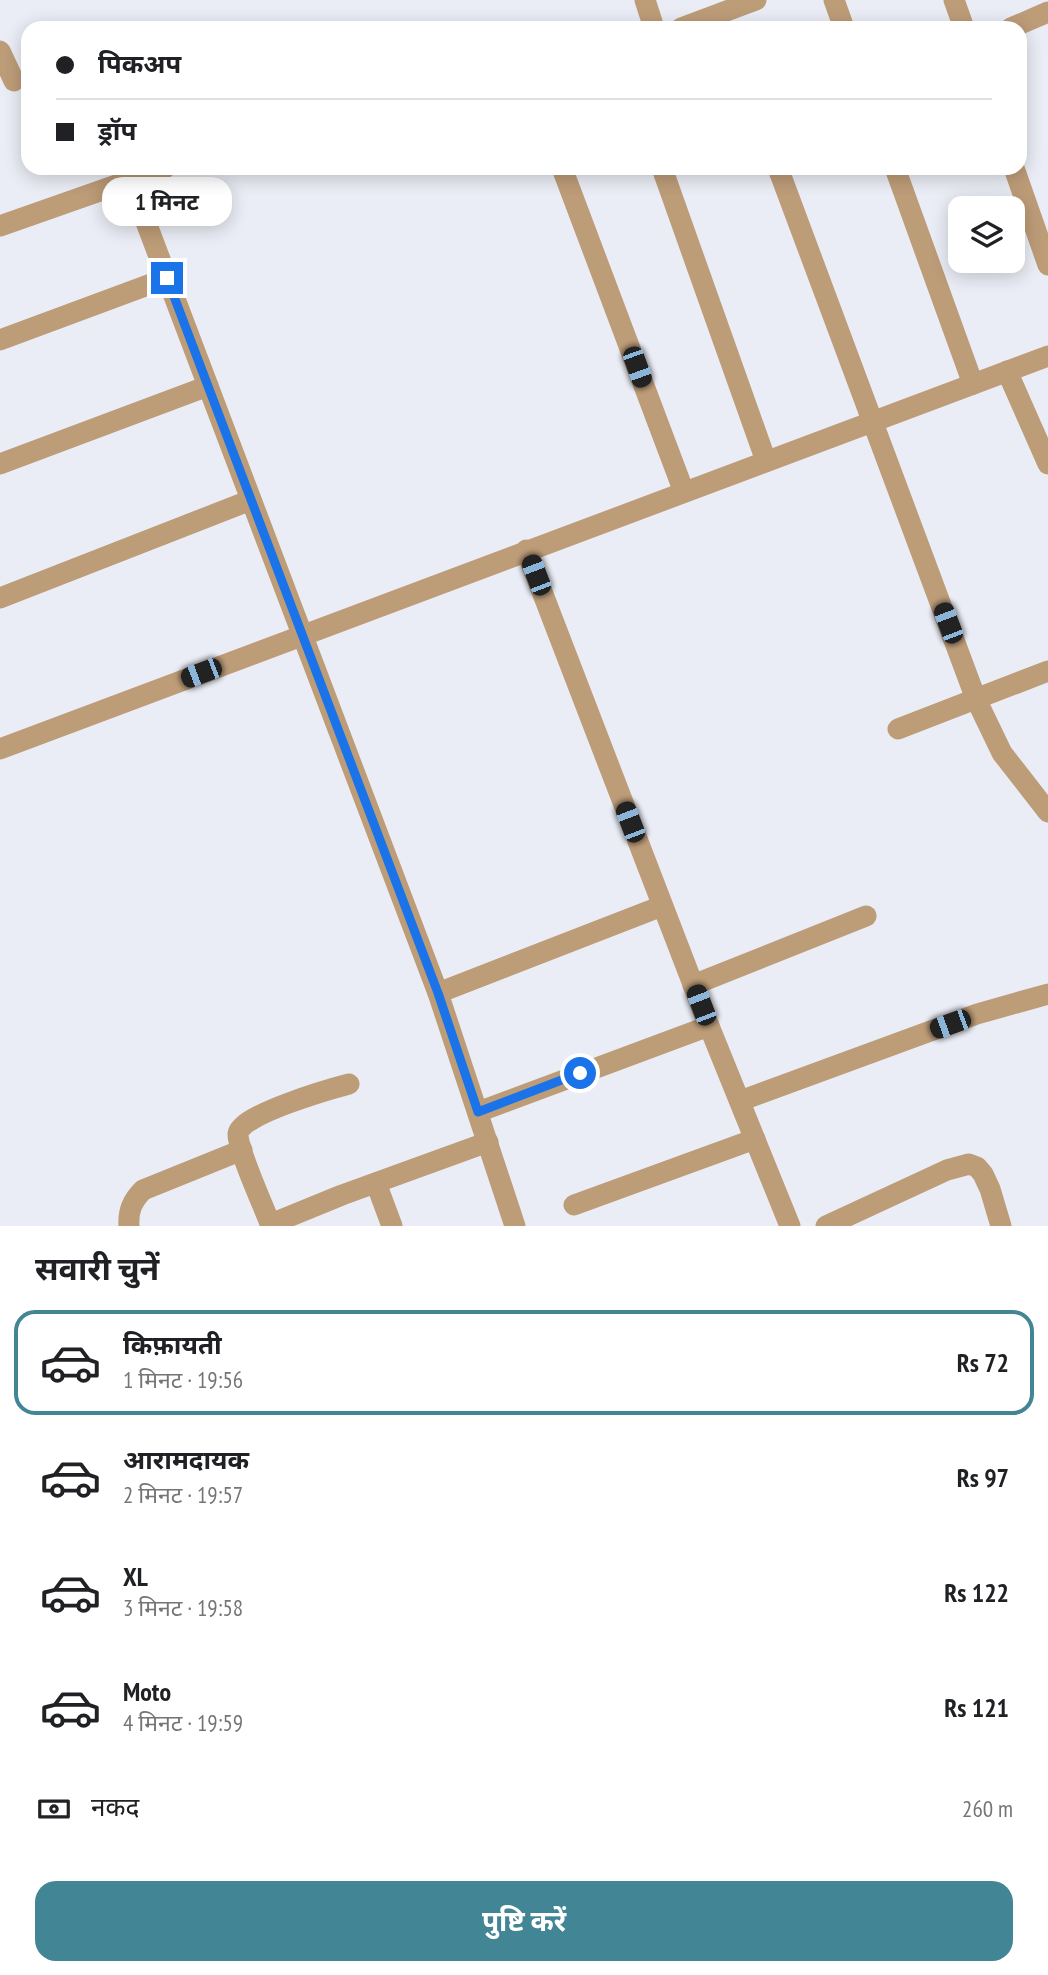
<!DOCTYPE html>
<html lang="hi">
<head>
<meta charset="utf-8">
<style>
	:root { --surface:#fff; --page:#f2f2f2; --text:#202124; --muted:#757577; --line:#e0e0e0; --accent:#428595 }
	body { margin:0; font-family:"PT Sans Narrow","Noto Sans Devanagari",sans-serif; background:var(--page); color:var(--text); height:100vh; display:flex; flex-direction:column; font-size:26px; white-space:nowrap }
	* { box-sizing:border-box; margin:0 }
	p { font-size:23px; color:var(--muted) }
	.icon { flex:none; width:38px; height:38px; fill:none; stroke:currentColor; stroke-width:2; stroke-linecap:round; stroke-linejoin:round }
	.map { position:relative; height:1226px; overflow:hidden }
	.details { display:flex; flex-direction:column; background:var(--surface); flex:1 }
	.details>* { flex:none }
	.banner { position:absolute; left:21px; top:21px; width:1006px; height:154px; border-radius:21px; box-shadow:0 4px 18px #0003; display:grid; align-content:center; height:154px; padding:0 35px; background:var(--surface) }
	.fabs { position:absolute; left:948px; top:196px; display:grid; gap:14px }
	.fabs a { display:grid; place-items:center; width:77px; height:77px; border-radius:14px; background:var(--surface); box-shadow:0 4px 18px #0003; font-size:35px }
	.end { position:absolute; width:32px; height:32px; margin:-16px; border:9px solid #1a73e8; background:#fff; box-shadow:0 0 0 4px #fff }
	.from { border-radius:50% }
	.bubble { position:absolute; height:49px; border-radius:21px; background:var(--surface); box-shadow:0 4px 18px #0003; font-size:23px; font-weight:700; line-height:49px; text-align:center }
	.car { position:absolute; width:21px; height:42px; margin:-21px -10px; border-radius:9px; box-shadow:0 0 5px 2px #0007; background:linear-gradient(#222 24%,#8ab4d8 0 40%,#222 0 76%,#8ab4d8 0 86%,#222 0) }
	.banner b { display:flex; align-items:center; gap:24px; height:66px; font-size:26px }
	.banner b+b { border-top:2px solid var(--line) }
	.banner i { width:18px; height:18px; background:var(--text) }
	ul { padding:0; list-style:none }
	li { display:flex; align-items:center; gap:21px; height:105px; margin:0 14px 10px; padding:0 21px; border:4px solid transparent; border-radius:21px }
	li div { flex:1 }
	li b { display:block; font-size:26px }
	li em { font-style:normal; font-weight:700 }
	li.on { border-color:var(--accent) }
	li>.icon { width:63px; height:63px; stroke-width:1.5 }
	h2 { padding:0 35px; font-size:32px; line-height:84px }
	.pay { display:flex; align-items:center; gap:18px; height:77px; padding:0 35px; font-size:26px }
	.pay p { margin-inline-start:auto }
	.cta { display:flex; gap:14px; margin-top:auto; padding:14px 35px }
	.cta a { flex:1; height:80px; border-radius:21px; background:var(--accent); color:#fff; font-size:28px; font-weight:700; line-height:80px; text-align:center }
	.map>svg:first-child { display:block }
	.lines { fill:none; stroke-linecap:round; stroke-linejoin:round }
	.minor { stroke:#bd9c78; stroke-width:21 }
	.route { stroke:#1a73e8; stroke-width:9 }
</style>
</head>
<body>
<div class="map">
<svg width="1048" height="1226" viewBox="0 0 1048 1226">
	<rect width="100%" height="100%" fill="#ebedf6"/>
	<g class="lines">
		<g class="minor">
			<polyline points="645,0 654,28"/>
			<polyline points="834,0 844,28"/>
			<polyline points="954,0 964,28"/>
			<polyline points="681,28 756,0"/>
			<polyline points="1011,28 1048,12"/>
			<polyline points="0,51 14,81"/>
			<polyline points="562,168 684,492"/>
			<polyline points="662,168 766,461"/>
			<polyline points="778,168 976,699 1002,753 1048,812"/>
			<polyline points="895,168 973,384"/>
			<polyline points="1014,168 1048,265"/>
			<polyline points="130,180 438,993 515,1226"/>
			<polyline points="0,226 165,168"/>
			<polyline points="0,340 167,278"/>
			<polyline points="1007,371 1048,464"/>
			<polyline points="0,464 208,386"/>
			<polyline points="526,550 709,1026 790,1226"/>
			<polyline points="0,598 251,500"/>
			<polyline points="898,729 1048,671"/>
			<polyline points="0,749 1048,356"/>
			<polyline points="693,985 866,916"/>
			<polyline points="438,993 662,906"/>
			<polyline points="740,1101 977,1014 1048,994"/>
			<polyline points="478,1112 709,1026"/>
			<polyline points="376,1183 392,1226"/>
			<polyline points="574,1205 755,1139"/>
			<polyline points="271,1224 342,1195 488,1142"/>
			<path d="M129 1226C128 1211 132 1201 143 1190L242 1150"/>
			<path d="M271 1226C264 1207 238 1151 238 1134 239 1115 330 1089 349 1084"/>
			<polyline points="826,1226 947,1170 969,1164 977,1167 983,1174 990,1189 1001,1226"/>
		</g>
	</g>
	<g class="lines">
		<polyline class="route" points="167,278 438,993 478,1112 580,1073"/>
	</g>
</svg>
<div class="fabs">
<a><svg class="icon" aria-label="layers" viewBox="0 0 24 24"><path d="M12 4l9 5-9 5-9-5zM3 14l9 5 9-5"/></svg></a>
</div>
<i class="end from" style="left:580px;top:1073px"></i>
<i class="end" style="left:167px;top:278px"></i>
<div class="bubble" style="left:102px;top:177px;width:130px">1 मिनट</div>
<i class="car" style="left:637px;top:367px;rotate:160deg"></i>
<i class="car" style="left:536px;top:575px;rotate:339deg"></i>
<i class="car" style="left:948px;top:623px;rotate:339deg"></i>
<i class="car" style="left:201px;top:673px;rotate:249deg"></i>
<i class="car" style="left:630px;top:822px;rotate:339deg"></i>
<i class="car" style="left:701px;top:1005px;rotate:339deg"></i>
<i class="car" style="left:950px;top:1024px;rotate:250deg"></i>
<div class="banner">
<b><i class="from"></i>पिकअप</b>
<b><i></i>ड्रॉप</b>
</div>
</div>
<section class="details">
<h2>सवारी चुनें</h2>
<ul>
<li class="on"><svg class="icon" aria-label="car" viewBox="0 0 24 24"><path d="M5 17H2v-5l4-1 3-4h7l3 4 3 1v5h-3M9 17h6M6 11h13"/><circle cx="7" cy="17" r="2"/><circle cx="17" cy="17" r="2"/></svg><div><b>किफ़ायती</b><p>1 मिनट · 19:56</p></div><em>Rs 72</em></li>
<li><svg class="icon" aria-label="car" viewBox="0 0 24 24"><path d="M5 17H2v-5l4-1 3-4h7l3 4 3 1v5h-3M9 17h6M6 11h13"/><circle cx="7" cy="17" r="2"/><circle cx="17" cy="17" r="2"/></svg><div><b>आरामदायक</b><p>2 मिनट · 19:57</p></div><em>Rs 97</em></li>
<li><svg class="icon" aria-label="car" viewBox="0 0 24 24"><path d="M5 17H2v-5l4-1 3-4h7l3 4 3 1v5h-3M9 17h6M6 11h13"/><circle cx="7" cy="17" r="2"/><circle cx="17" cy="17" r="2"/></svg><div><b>XL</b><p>3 मिनट · 19:58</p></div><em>Rs 122</em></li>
<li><svg class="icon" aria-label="car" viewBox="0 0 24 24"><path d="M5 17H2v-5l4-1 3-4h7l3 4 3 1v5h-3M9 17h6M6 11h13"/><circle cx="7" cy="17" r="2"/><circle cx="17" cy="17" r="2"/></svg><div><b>Moto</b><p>4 मिनट · 19:59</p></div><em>Rs 121</em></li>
</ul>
<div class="pay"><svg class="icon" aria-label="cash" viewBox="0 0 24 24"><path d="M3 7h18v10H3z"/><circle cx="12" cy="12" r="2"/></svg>नकद<p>260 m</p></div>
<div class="cta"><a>पुष्टि करें</a></div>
</section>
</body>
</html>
